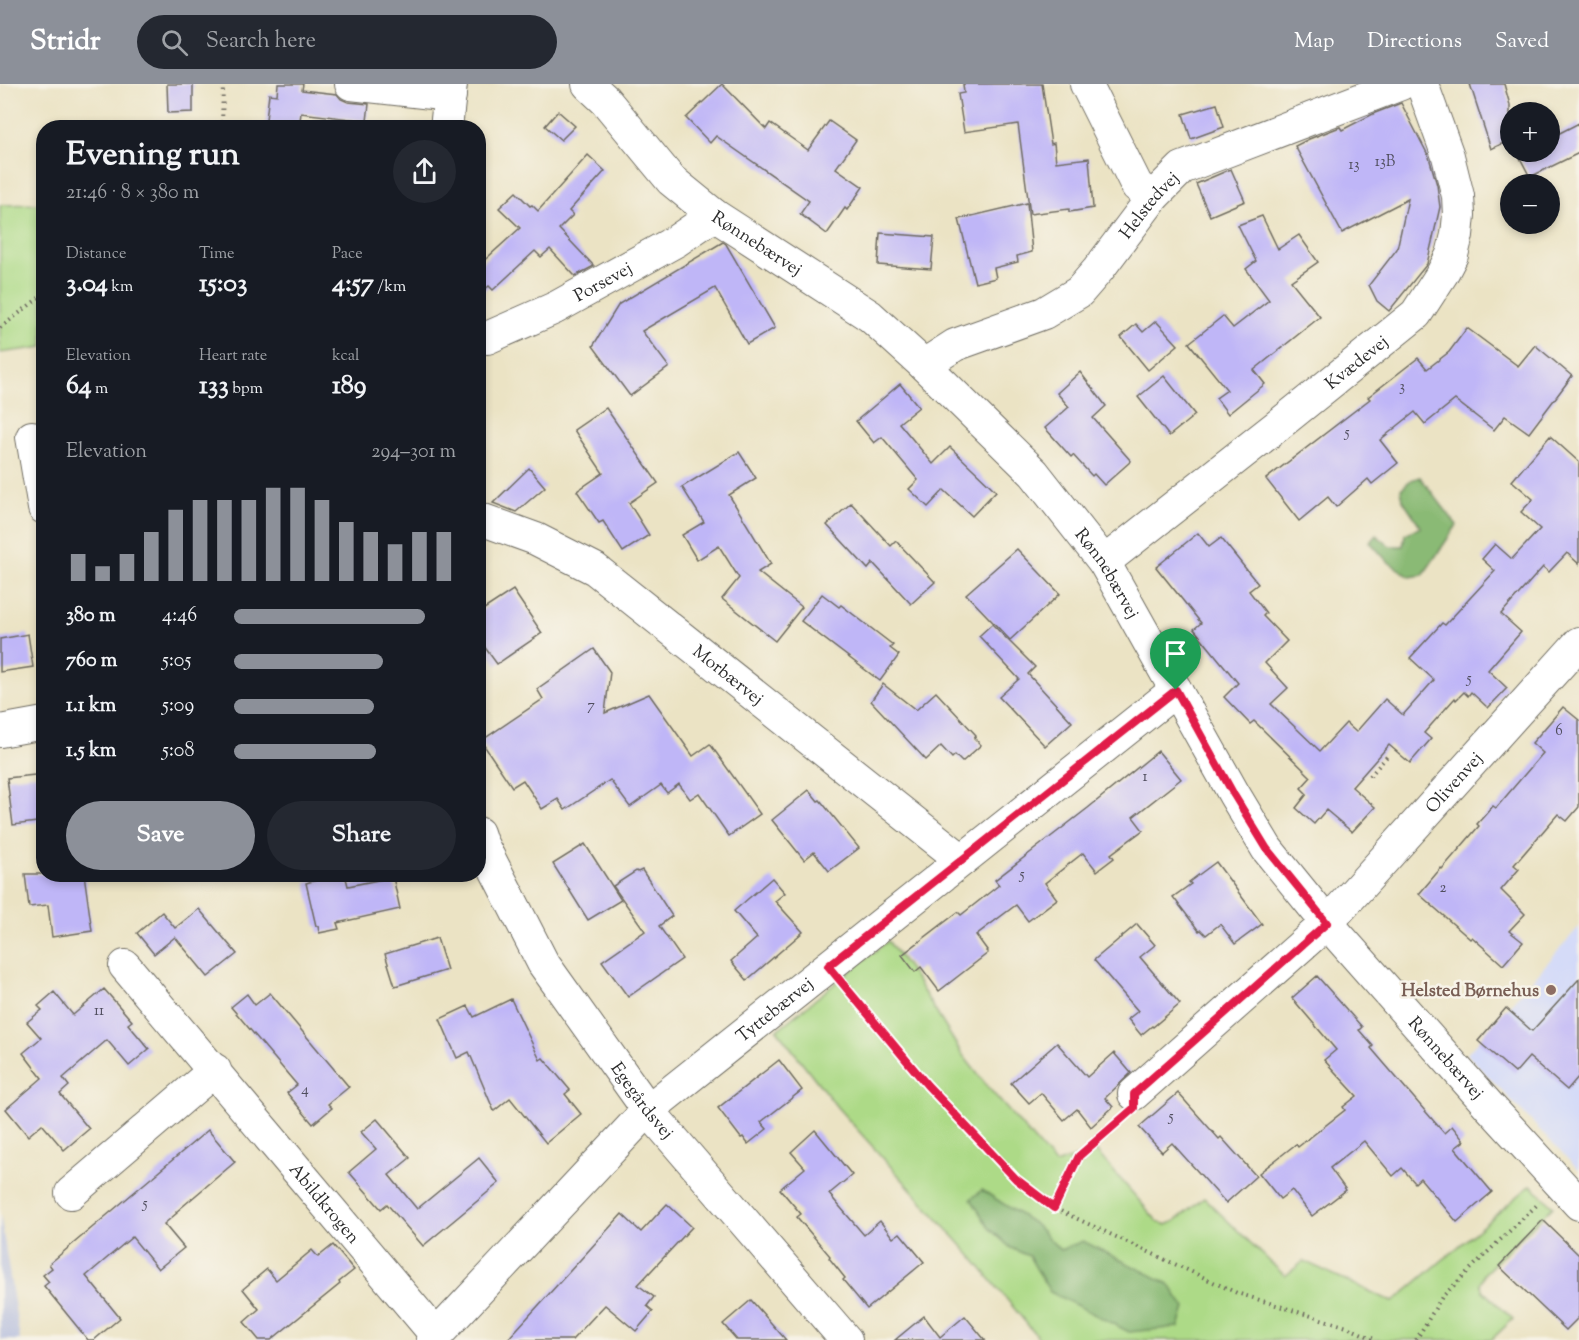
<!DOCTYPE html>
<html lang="en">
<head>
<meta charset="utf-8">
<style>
	:root { --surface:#171b24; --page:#242831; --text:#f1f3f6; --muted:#9ea1a6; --accent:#8c9099 }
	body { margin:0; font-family:"Sorts Mill Goudy",serif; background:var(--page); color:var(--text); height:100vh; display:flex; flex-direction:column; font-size:22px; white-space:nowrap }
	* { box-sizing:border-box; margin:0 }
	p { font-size:20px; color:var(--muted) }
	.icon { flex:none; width:33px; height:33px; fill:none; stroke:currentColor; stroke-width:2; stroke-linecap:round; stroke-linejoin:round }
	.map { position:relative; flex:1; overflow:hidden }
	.side { position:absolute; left:36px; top:36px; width:450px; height:762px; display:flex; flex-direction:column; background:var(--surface); border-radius:24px; box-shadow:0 3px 9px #0003 }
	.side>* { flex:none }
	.tools { position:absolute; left:1500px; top:18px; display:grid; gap:12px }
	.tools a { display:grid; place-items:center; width:60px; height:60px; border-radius:50%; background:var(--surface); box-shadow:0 3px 9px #0003; font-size:30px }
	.pin { position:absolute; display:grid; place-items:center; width:51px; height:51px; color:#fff; margin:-62px -26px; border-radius:50% 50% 50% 0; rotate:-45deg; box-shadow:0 0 6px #0007 }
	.pin .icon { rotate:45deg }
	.round { display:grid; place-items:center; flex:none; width:63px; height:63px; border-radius:32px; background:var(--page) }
	.headline { display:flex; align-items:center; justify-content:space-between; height:102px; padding:0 30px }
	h1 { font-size:33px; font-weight:800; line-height:45px }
	.metrics { display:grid; grid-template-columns:repeat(3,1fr); gap:9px; height:102px; padding:6px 30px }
	.metrics div { display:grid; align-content:center }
	.metrics b { font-size:26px; font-weight:800 }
	.metrics small { font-size:16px; font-weight:400 }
	.metrics p { font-size:16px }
	.chart { height:168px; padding:12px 30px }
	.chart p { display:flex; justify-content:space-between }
	.chart svg { width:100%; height:108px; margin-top:6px; stroke:var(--accent); stroke-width:6 }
	.button { display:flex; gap:12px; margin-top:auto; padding:12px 30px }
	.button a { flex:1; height:69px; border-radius:36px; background:var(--accent); color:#fff; font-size:24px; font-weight:800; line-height:69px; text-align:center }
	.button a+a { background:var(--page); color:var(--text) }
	ul { padding:0 30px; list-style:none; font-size:20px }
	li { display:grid; grid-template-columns:96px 72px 1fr; align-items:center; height:45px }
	li i { height:15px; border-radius:8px; background:var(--accent) }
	header { display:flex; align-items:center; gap:36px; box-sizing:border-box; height:84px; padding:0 30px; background:var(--accent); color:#fff }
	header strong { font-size:28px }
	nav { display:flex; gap:33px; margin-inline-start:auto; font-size:21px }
	.search { width:420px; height:54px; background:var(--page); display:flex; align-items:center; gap:15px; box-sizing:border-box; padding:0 21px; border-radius:33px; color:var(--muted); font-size:22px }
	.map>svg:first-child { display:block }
	.built { fill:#d2d9f9 }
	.industrial { fill:#bcc3de }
	.green { fill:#adda87; stroke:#6c8259; stroke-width:1.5 }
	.forest { fill:#8aba74; stroke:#5a7250; stroke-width:1.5 }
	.building { fill:#bfb6f7 }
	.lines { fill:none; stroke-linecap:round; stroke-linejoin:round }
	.street-casing { stroke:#6e6b61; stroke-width:34 }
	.path { stroke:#6e6b61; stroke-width:4; stroke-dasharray:1.5 4.5; stroke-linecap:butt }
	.street { stroke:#fff; stroke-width:32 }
	.route-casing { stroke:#fff; stroke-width:12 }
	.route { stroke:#e11d48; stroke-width:8 }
	.education-dot { fill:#8d6e63; stroke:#f7f3e8; stroke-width:2 }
	.labels { text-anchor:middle; stroke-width:5; stroke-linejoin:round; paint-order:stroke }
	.number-label { font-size:15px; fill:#504e5e }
	.street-label { font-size:18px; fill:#2b2b2b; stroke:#f7f3e8 }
	.education-label { font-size:18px; font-weight:bold; fill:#785e54; stroke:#f7f3e8; text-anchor:end }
</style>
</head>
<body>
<header>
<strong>Stridr</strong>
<div class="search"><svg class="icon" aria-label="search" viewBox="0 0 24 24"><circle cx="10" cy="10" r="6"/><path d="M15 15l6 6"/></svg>Search here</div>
<nav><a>Map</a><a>Directions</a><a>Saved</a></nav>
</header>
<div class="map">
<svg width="1579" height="1256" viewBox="0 0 1579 1256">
	<rect width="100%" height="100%" fill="#f7f3e8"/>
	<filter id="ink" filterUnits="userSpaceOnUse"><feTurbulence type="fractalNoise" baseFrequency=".0167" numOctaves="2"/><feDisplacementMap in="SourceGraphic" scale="12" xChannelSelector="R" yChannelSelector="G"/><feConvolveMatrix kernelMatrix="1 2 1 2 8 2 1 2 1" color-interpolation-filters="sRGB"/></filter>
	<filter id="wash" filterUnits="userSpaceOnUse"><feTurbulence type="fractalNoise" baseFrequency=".008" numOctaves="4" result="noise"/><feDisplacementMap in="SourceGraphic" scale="24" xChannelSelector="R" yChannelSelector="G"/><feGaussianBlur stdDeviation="1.35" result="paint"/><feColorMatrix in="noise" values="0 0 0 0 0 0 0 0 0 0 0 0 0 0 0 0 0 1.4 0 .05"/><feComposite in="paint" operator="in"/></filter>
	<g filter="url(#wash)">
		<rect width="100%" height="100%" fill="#ebe3c4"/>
		<path class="built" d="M1579 843V1087L1467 970Z"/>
		<path class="industrial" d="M0 1130 20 1256H0Z"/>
		<g class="green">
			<path d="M43 120V263L0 269V121Z"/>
			<path d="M888 857 912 889 962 970 987 1002 1055 1080 1096 1067 1158 1138 1167 1141 1175 1137 1204 1114 1285 1192 1304 1177 1393 1218 1531 1101 1553 1122 1484 1190 1480 1200 1483 1207 1513 1235 1491 1256H1040L973 1174 837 1023 777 946Z"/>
		</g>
		<g class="forest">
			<path d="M1420 393 1457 441 1423 491 1410 493 1387 477 1370 458 1376 451 1390 462H1403L1405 450 1421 443 1403 416 1401 405 1411 396Z"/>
			<path d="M982 1106 1036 1141 1060 1166 1083 1157 1169 1200 1185 1224 1179 1243 1129 1248 1050 1208 1029 1172 1011 1164 989 1144 971 1115Z"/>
		</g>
		<g id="blocks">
			<g class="building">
				<path d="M167 0H193V28L168 29Z"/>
				<path d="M278 0H303L302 6 337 10 341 15 348 18 369 20 367 37 301 29 299 44H265L269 10 277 11Z"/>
				<path d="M722 0 766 45 770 39 808 66 829 37 856 56 836 84 863 103 847 126 845 124 827 150 800 130 809 117 716 52 710 59 686 34Z"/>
				<path d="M963 0H1042L1051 60 1054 59 1056 78 1089 74 1093 124 1069 128V125L1030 130 1018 40 964 48 958 10 964 9Z"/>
				<path d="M1470 0H1504L1510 21V56L1491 65Z"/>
				<path d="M1401 19 1429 73 1437 101 1440 123 1427 180 1389 227 1377 217 1369 201 1397 165 1408 115 1342 149 1295 62 1309 55 1340 43 1342 46 1375 29Z"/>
				<path d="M1217 20 1224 43 1191 55 1183 30Z"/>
				<path d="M558 27 575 42 561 56 545 42Z"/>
				<path d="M1579 39V69L1530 93 1517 68H1550V54Z"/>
				<path d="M588 71 605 87 569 127 573 131 559 145 594 182 575 192 550 165 541 173 535 167 493 206 489 202 478 211V182L520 144 499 124 516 108 530 122 532 121 538 127Z"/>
				<path d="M1231 85 1245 117 1210 132 1196 100Z"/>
				<path d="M1027 119 1032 168 1017 172 1018 178 994 184 996 194 975 199 959 135Z"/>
				<path d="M1262 132 1278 165 1299 151 1318 178 1291 197 1320 233 1254 286 1265 300 1228 330 1216 314 1227 306 1189 259 1223 232 1233 244 1269 216 1246 185 1256 177 1238 141Z"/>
				<path d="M880 149 934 153 931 185 878 181Z"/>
				<path d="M723 158 726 160 775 244 747 260 715 204 642 247 669 283 630 312 593 262 619 220Z"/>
				<path d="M1156 237 1178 261 1148 286 1121 253 1136 240 1143 248Z"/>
				<path d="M1467 244 1518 282 1535 261 1572 292 1529 349 1505 332 1494 346 1455 316 1425 340 1415 328 1380 356 1398 379 1372 400 1368 395 1336 423 1328 413 1299 437 1266 395 1370 315 1368 313 1418 274 1427 285 1449 268Z"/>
				<path d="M1080 288 1106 322 1093 334 1131 377 1104 401 1094 390 1092 392 1073 371 1071 373 1045 344 1069 323 1057 309Z"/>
				<path d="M1164 292 1195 331 1169 352 1138 313Z"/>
				<path d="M900 300 919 323 899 339 933 380 950 363 996 407 972 432 944 406 928 423 909 405 918 396 882 353 874 359 856 337Z"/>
				<path d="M606 324 658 399 629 419 649 451 623 468 603 437 599 439 577 407 603 389 574 346Z"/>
				<path d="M1550 352 1579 378V480L1567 469 1549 488 1543 483 1501 530 1521 548 1488 586 1507 604 1488 624 1471 608 1468 612 1464 608 1456 616 1455 614 1424 649 1431 655 1410 679 1389 661 1352 703 1375 723 1352 748 1326 726 1314 740 1296 724 1307 710 1301 704 1311 693 1254 637 1250 640 1224 613 1238 599 1194 545 1201 539 1156 483 1198 449 1209 463 1221 454 1258 500 1249 507 1266 529 1263 532 1287 557 1265 579 1288 604 1271 620 1320 667 1346 639 1356 648 1385 615 1403 631 1434 596 1410 574 1442 539 1445 541 1495 487 1482 475 1495 460 1512 475 1540 445 1521 428 1533 415 1512 397Z"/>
				<path d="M739 368 756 394 729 411 771 480 758 488 802 523 775 557 722 515 739 494 719 462 697 476 682 451 704 438 682 403Z"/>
				<path d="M529 384 545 403 516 428 493 419Z"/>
				<path d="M851 419 891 462 896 457 935 498 911 520 873 479 868 485 827 441Z"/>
				<path d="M1017 465 1060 510 1010 556 966 510Z"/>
				<path d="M513 506 542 549 497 580 478 554V529Z"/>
				<path d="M822 510 839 523 841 521 893 561 890 564 899 571 880 597 801 537Z"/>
				<path d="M992 540 1035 583 1028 590 1072 638 1045 662 999 613 1019 595 979 552Z"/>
				<path d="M28 550 33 583 0 588V555Z"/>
				<path d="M594 565 610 588 605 629 649 610 693 672 710 660 760 730 729 752 699 709 690 715 679 700 667 709 661 701 630 723 610 696 565 726 558 715 542 725 523 696 512 703 481 657 543 615 537 605Z"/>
				<path d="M883 600 916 626 936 608 976 651 974 654 981 661 962 678 955 671 952 674 941 662 926 676 871 617Z"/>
				<path d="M1563 623 1579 636V723L1567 737 1558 730 1514 781 1519 785 1501 806 1525 830 1509 847 1523 858 1503 881 1472 853 1470 855 1419 810 1441 784 1442 785 1479 742 1477 740 1493 722 1496 724 1543 669 1532 659Z"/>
				<path d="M1158 667 1181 695 1133 733 1143 746 1111 770 1114 774 1097 787 1083 769 1045 799 1057 815 1028 837 1016 821 976 851 987 866 986 867 988 869 939 907 921 883 915 888 902 871 958 828 961 831 999 801 995 796 1088 724Z"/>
				<path d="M44 690V730L37 738 13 741 7 694Z"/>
				<path d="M809 706 818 717 820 716 859 764 829 787 814 768 804 776 772 736Z"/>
				<path d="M585 760 621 816 588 836 553 780Z"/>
				<path d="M1216 778 1262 840 1235 860 1220 840 1206 851 1201 846 1199 847 1173 813 1191 800 1189 798Z"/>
				<path d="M642 786 672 832 659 842 682 875 628 913 602 877 645 847 613 802 636 787 638 788Z"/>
				<path d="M25 790H84L92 847 52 853 48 821 29 823Z"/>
				<path d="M339 790H345L348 802 393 793 400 825 337 839 339 845 319 849 318 842H316L306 799Z"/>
				<path d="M772 794 785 809 775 817 803 848 747 896 731 877 757 854 734 827Z"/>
				<path d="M199 825 237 870 208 893 175 853 154 870 137 849 162 828 175 844Z"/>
				<path d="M1137 840 1155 861 1140 873 1180 920 1153 943 1152 942 1141 951 1128 935 1138 927 1094 876Z"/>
				<path d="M437 854 447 886 395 902 385 870Z"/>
				<path d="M1317 892 1362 943 1359 946 1373 962 1371 964 1444 1049 1452 1042 1464 1057 1455 1064 1492 1108 1457 1138 1420 1094 1415 1099 1402 1084 1393 1092 1364 1057 1330 1084 1346 1106 1312 1132 1292 1106 1280 1115 1259 1089 1296 1060 1298 1063 1345 1026 1343 1023 1357 1012 1324 976 1336 966 1292 914Z"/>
				<path d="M1579 895V992L1567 1006 1529 973 1515 989 1478 957 1506 924 1532 947Z"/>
				<path d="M104 905 132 937 128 940 149 965 129 982 107 956 63 994 69 1002 60 1010 89 1045 64 1066 42 1040 28 1052 6 1025 42 994 23 969 41 954 27 938 42 926 38 922 54 908 73 931Z"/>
				<path d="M270 909 349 1003 328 1020 332 1024 313 1040 287 1009 297 1001 231 923 247 910 255 921Z"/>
				<path d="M511 915 540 976 543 974 570 1006 565 1010 581 1030 546 1059 510 1014 494 1027 469 968 457 974 440 935 468 922 474 933Z"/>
				<path d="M1057 959 1087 993 1114 969 1131 989 1105 1014 1113 1023 1091 1043 1077 1025 1064 1036 1041 1009 1029 1019 1011 999Z"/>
				<path d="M779 976 802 1006 761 1038 767 1045 748 1060 743 1053 741 1054 718 1024Z"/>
				<path d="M1178 1009 1219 1055 1221 1053 1256 1092 1226 1119 1172 1059 1162 1068 1139 1043Z"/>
				<path d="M377 1035 410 1074 389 1091 417 1125 479 1074 499 1099 423 1162 387 1120 381 1125 349 1088 376 1065 361 1048Z"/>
				<path d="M208 1046 235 1078 176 1128 177 1129 164 1140 184 1164 158 1185 132 1153 86 1192 120 1234 94 1256H88L44 1202 49 1198 43 1191 52 1184 49 1180Z"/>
				<path d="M815 1046 852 1091 829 1110 864 1151 880 1137 893 1154 900 1149 924 1178 867 1225 843 1196 845 1194 829 1174 830 1172 797 1133 801 1130 780 1105 805 1084 791 1068Z"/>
				<path d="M667 1120 692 1143 638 1201 654 1213 647 1222 653 1227 636 1247 605 1221 572 1256H507L622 1130 641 1148Z"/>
				<path d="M1543 1136 1579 1171V1233L1566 1246 1499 1182Z"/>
				<path d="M333 1161 354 1186 339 1198 340 1200 271 1256H259L244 1238 259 1225 243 1205 267 1185 276 1196 312 1166 318 1173Z"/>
				<path d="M751 1216 786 1256H737L723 1240Z"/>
				<path d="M924 1232 940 1253 965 1232 985 1256H895Z"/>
			</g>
		</g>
	</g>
	<g filter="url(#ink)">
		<use href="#blocks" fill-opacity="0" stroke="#6e6b61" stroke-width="1.5"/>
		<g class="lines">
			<g class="street-casing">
				<g id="street">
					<path d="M351 0 450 11"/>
					<path id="s1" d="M588 0 605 16 671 96 714 131 870 232 924 281 1034 389 1104 478 1234 710 1267 765 1327 839 1490 1023 1579 1120"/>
					<path d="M1086 0 1137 102 1153 113"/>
					<path d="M446 44 451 0"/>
					<path id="s2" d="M487 254 555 224 676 157 714 131"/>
					<path id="s3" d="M924 281 955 261 1044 229 1079 208 1098 186 1153 113 1182 84 1401 0"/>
					<path d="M32 353 44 424"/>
					<path id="s4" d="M478 434 536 455 595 485 962 776"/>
					<path id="s5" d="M1104 478 1277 342 1416 230 1442 190 1452 171 1457 151 1459 131 1458 112 1448 72 1422 0"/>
					<path d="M0 647 44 639"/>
					<path id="s6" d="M478 749 481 758 543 879 648 1026 846 1256"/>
					<path id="s7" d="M125 882 436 1251"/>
					<path id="s8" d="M1134 1010 1327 839 1579 559"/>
					<path d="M71 1109 215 986"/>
					<path id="s9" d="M432 1256 648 1026 1176 606"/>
				</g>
			</g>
			<g class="path">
				<path d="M222 44 223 0"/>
				<path d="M0 244 44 210"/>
				<path d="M1370 692 1389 670"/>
				<path d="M846 903 927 1001 1016 1095 1054 1124 1237 1209 1347 1243 1376 1256"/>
				<path d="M1054 1124 1079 1072 1121 1035"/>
				<path d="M1416 1256 1442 1213 1499 1157 1539 1119"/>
			</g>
			<use href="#street" class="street"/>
		</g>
	</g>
	<g class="lines" filter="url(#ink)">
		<g class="route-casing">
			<path id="route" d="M1176 606 1234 711 1267 765 1327 839 1134 1010V1024L1079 1072 1054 1124 1016 1095 927 1001 828 882Z"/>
		</g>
		<use href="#route" class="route"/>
	</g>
	<circle class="education-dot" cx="1551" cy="906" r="6"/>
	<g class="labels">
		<g class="number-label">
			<text x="1385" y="82">13B</text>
			<text x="1354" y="85">13</text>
			<text x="1402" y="307">3</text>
			<text x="1347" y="353">5</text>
			<text x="1469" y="599">5</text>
			<text x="591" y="626">7</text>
			<text x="1559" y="651">6</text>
			<text x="1145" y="697">1</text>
			<text x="1022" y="795">5</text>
			<text x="1443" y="808">2</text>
			<text x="99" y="931">11</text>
			<text x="305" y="1010">4</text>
			<text x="1171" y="1037">5</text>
			<text x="145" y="1124">5</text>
		</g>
		<g class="street-label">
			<text dy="6" stroke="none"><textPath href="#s3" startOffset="284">Helstedvej</textPath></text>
			<text dy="6" stroke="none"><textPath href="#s1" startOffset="234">Rønnebærvej</textPath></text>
			<text dy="6" stroke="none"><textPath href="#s2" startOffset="129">Porsevej</textPath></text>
			<text dy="6" stroke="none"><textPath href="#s5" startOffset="322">Kvædevej</textPath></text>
			<text dy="6" stroke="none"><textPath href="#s1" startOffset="720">Rønnebærvej</textPath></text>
			<text dy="6" stroke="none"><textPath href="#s4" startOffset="298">Morbærvej</textPath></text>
			<text dy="6" stroke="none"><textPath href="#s8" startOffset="447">Olivenvej</textPath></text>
			<text dy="6" stroke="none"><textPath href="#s9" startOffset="477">Tyttebærvej</textPath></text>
			<text dy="6" stroke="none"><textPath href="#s1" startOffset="1314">Rønnebærvej</textPath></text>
			<text dy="6" stroke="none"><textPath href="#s6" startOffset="315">Egegårdsvej</textPath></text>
			<text dy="6" stroke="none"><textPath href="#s7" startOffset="310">Abildkrogen</textPath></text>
		</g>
		<g class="education-label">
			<text x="1539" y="912">Helsted Børnehus</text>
		</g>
	</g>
</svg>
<div class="tools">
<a>+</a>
<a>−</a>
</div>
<div class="pin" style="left:1176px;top:606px;background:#1e9e55"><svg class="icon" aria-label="arrive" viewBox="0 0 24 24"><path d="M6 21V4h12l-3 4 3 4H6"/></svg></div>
<section class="side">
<div class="headline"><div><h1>Evening run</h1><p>21:46 · 8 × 380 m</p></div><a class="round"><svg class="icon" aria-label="share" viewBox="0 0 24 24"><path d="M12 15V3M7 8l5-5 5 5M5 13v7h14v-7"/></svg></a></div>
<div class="metrics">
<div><p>Distance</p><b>3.04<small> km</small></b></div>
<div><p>Time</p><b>15:03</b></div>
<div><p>Pace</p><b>4:57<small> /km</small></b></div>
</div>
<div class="metrics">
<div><p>Elevation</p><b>64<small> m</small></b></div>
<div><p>Heart rate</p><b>133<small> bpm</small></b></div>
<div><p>kcal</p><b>189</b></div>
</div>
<div class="chart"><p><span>Elevation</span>294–301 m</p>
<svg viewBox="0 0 160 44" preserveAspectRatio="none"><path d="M5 44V33M15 44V38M25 44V33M35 44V24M45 44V15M55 44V11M65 44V11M75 44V11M85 44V6M95 44V6M105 44V11M115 44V20M125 44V24M135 44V29M145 44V24M155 44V24"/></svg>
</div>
<ul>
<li><b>380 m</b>4:46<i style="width:86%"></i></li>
<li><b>760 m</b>5:05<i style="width:67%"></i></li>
<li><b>1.1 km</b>5:09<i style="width:63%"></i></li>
<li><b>1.5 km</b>5:08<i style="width:64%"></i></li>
</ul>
<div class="button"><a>Save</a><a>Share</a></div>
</section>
</div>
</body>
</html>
